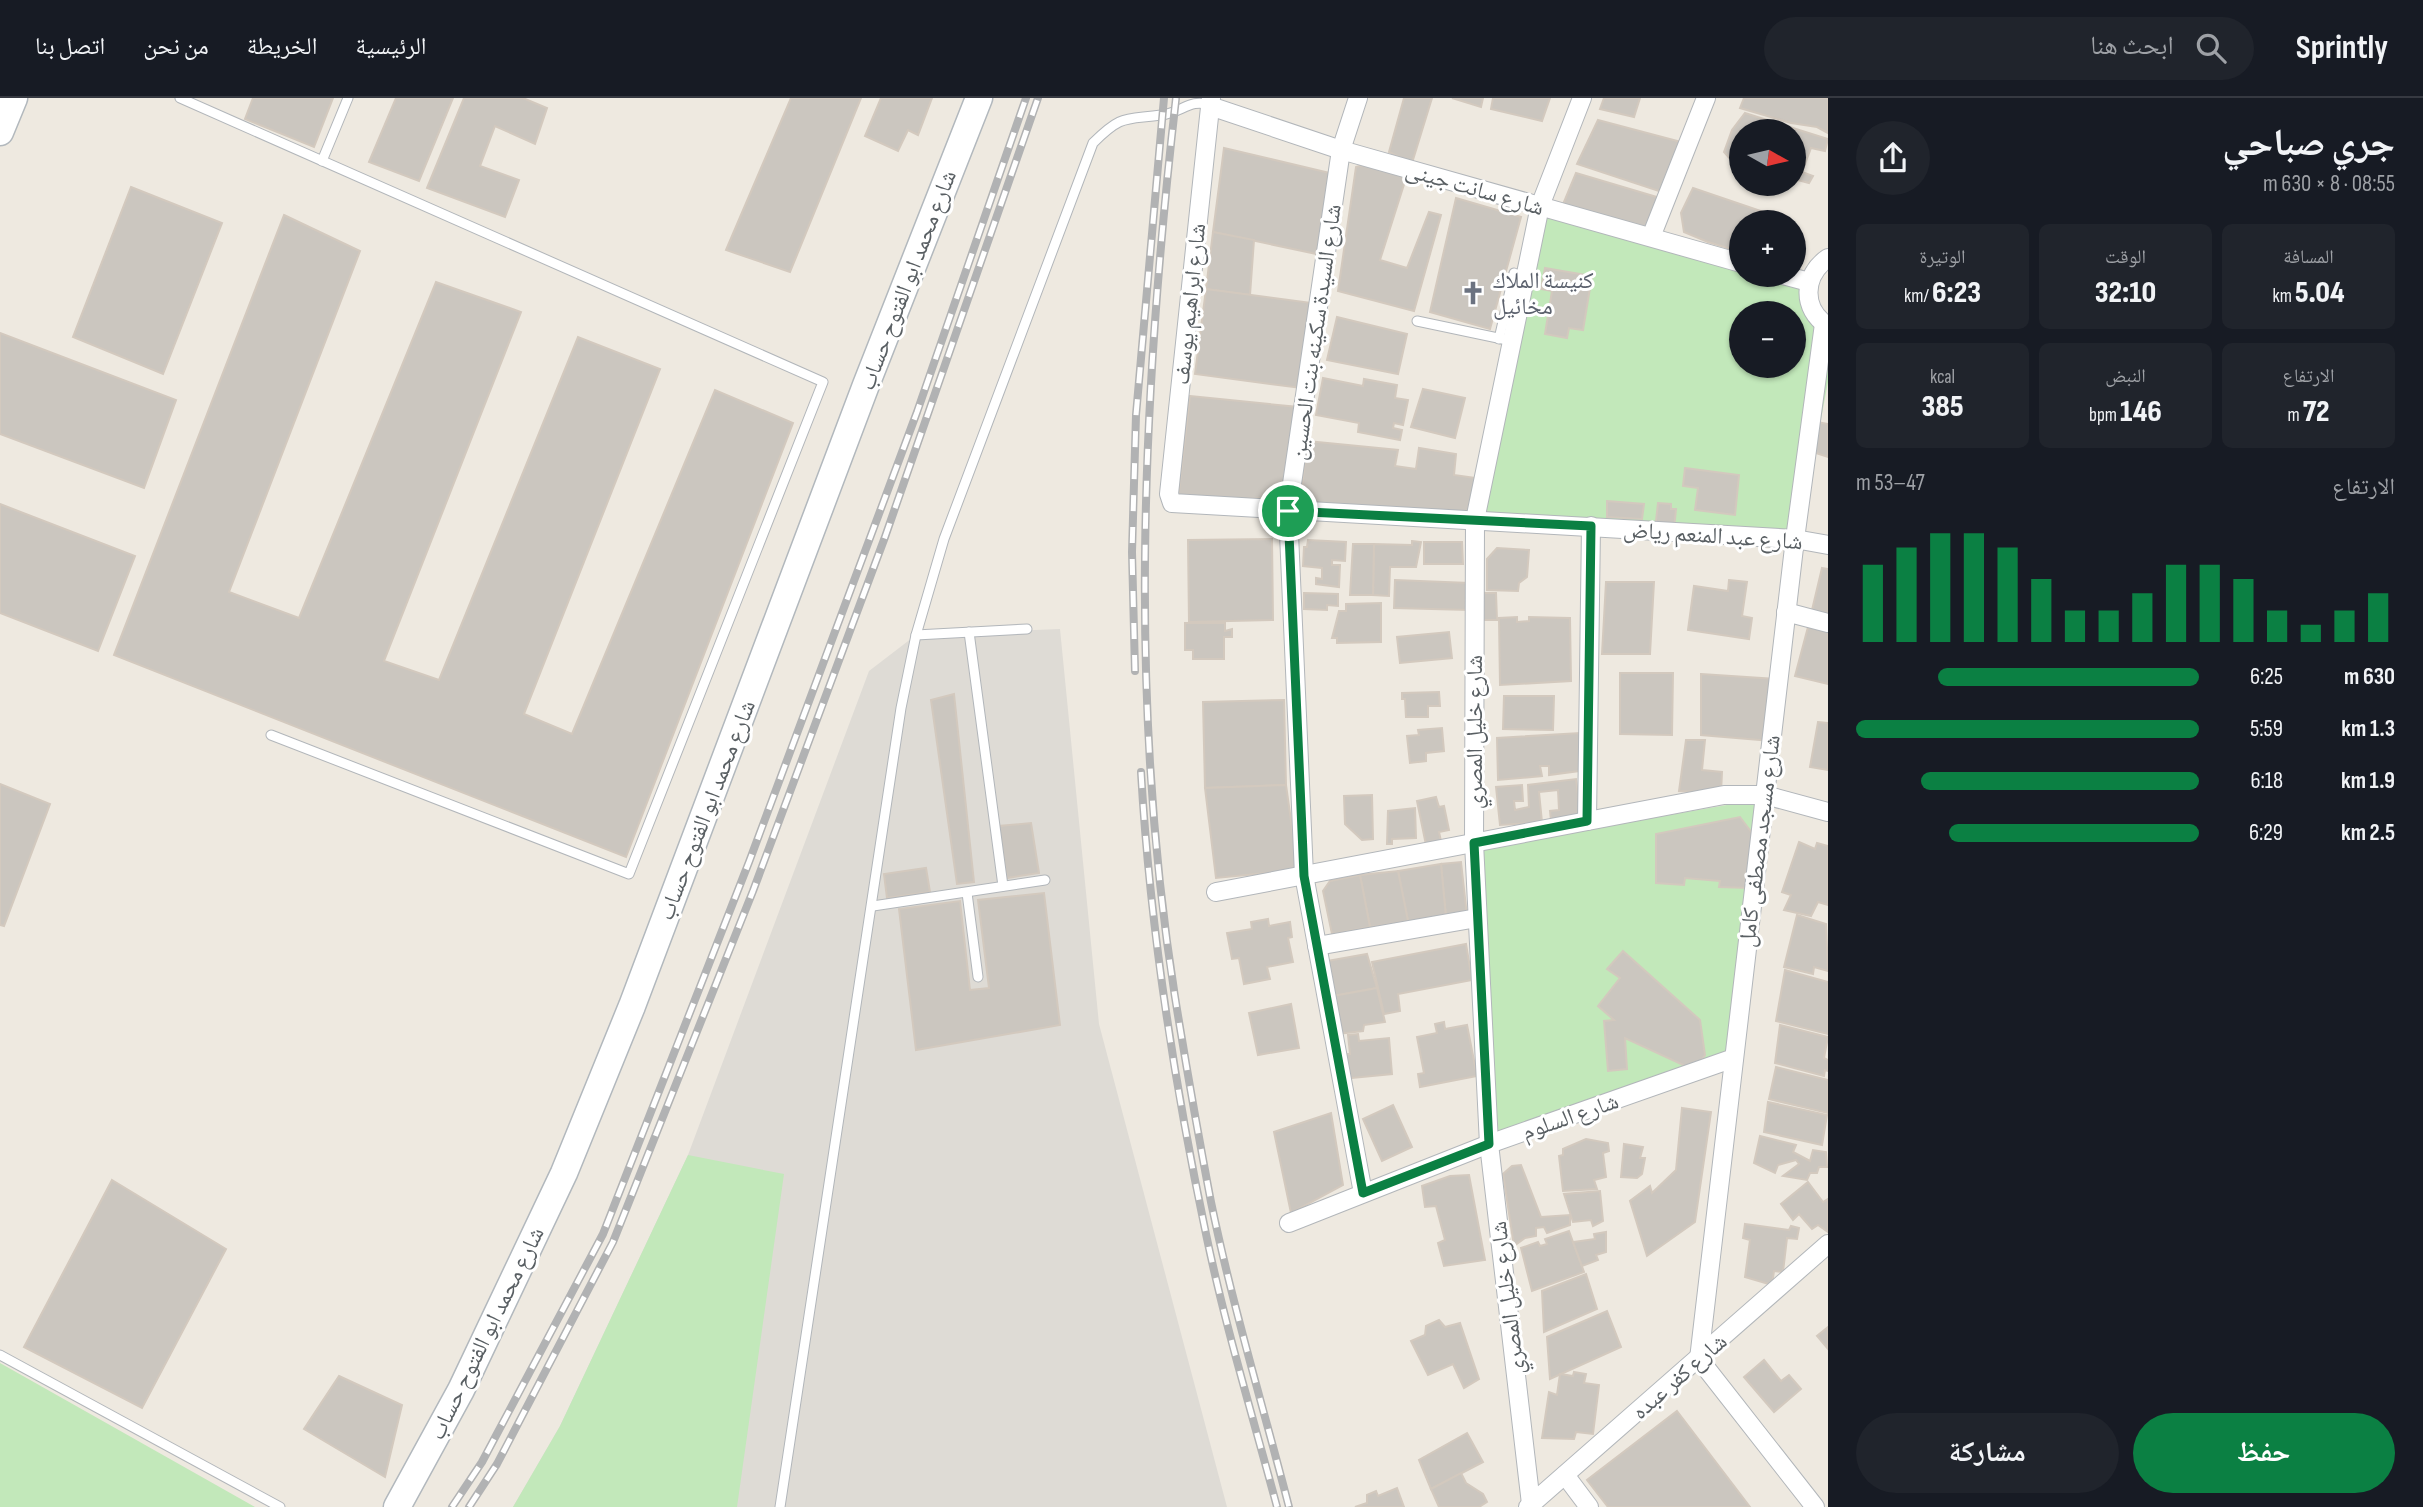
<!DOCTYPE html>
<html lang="ar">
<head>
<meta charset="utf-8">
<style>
	:root { --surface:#171b24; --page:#20242c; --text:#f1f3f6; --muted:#9ea1a6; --line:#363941; --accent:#0b8043 }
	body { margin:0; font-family:"Sofia Sans Condensed","Noto Naskh Arabic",sans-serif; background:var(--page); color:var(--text); direction:rtl; height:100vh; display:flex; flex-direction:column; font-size:26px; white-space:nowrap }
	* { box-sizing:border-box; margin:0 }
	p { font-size:23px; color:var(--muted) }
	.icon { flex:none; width:38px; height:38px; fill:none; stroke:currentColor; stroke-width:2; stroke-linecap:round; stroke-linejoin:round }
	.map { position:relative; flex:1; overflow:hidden; direction:ltr }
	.panel { display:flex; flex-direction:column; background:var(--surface); width:595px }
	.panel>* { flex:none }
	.needle { width:46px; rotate:98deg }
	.fabs { position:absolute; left:1729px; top:21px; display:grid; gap:14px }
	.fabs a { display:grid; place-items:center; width:77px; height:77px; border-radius:50%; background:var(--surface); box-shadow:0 2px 5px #0004; font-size:35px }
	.pin { position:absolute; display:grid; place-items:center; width:60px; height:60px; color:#fff; margin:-30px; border:4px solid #fff; border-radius:50%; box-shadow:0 2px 7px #0007 }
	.round { display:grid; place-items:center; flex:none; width:74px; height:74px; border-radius:37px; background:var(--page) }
	.head { display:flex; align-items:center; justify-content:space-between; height:119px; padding:0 28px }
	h1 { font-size:38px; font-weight:800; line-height:52px }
	.metrics { display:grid; grid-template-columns:repeat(3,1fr); gap:10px; height:119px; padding:7px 28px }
	.metrics div { display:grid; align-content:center; border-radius:10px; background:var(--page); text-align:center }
	.metrics b { font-size:30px; font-weight:800 }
	.metrics small { font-size:19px; font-weight:400 }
	.metrics p { font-size:19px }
	.chart { height:196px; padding:14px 28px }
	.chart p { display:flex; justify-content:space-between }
	.chart svg { width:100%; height:126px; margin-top:7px; stroke:var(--accent); stroke-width:6 }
	.primary-button { display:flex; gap:14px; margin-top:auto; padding:14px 28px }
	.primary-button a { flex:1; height:80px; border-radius:42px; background:var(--accent); color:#fff; font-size:28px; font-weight:800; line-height:80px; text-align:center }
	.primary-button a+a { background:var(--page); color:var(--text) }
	ul { padding:0 28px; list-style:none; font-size:23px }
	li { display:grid; grid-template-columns:112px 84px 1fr; align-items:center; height:52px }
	li i { height:18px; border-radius:9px; background:var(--accent) }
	header { display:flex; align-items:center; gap:42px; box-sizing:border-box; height:98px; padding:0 35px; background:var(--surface); border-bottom:2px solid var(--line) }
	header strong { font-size:33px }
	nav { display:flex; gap:38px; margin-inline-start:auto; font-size:24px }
	.search { width:490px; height:63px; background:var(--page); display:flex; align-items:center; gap:18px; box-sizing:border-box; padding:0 24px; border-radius:38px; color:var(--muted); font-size:26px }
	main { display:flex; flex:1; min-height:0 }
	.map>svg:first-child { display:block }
	.industrial { fill:#dedbd5 }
	.green { fill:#c2e8ba; fill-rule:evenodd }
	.building { fill:#cbc6bf; stroke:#d3c9be; stroke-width:2 }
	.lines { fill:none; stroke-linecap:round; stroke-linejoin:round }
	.lane-casing { stroke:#b2b6ba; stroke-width:11 }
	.street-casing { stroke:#b2b6ba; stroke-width:20 }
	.secondary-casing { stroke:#b2b8bd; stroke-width:29 }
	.lane { stroke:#fff; stroke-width:9 }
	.street { stroke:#fff; stroke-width:18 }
	.secondary { stroke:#fff; stroke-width:26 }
	.rail-casing { stroke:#b1b2b3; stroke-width:8 }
	.rail { stroke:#fff; stroke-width:5; stroke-dasharray:16; stroke-linecap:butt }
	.route-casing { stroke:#fff; stroke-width:14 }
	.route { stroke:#0b8043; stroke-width:9 }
	.labels { text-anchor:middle; stroke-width:6; stroke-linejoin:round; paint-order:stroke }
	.street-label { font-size:23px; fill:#595f63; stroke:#fff }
	.worship-label { font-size:23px; fill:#5b616d; stroke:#fff; text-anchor:start }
</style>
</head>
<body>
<header>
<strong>Sprintly</strong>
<div class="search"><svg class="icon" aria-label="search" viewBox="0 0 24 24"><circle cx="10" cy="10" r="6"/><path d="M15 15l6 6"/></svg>ابحث هنا</div>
<nav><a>الرئيسية</a><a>الخريطة</a><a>من نحن</a><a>اتصل بنا</a></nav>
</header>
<main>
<section class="panel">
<div class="head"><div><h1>جري صباحي</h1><p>08:55 · 8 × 630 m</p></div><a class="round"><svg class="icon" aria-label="share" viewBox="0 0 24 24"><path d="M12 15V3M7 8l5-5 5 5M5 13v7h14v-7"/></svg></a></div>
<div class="metrics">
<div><p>المسافة</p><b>5.04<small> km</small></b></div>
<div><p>الوقت</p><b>32:10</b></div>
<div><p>الوتيرة</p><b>6:23<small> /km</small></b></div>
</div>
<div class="metrics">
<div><p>الارتفاع</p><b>72<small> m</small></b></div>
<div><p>النبض</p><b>146<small> bpm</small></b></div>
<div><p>kcal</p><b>385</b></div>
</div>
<div class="chart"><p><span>الارتفاع</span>47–53 m</p>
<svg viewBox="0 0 160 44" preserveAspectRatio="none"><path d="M5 44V17M15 44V11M25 44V6M35 44V6M45 44V11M55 44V22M65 44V33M75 44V33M85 44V27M95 44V17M105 44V17M115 44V22M125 44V33M135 44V38M145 44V33M155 44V27"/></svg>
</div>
<ul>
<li><b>630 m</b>6:25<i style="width:76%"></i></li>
<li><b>1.3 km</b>5:59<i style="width:100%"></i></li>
<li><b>1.9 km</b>6:18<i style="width:81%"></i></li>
<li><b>2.5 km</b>6:29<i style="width:73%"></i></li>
</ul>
<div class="primary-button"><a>حفظ</a><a>مشاركة</a></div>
</section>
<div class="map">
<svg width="1828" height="1409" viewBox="0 0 1828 1409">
	<rect width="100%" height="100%" fill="#eee9e0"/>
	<path class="industrial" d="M1060 531 1099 926 1227 1409H513L560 1328 688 1057 869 573 916 537Z"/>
	<g class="green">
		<path d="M1540 108 1741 167V177H1772L1808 188 1828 227V284L1798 443 1480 422ZM1741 215H1794V268H1741Z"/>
		<path d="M1767 700 1735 969 1498 1050 1474 751Z"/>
		<path d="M688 1057 784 1076 737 1409H513L560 1328Z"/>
		<path d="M0 1264V1265L255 1409H0Z"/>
	</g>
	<g class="building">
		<path d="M253 0H333L314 49 245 21Z"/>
		<path d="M396 0H453L419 83 369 64Z"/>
		<path d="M464 0H523L547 10 535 46 495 28 480 68 519 82 505 119 427 90Z"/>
		<path d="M791 0H861L790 174 726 152Z"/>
		<path d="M881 0H932L918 37 908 32 898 53 865 38Z"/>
		<path d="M1404 0H1432L1412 65 1389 54Z"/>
		<path d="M1452 0H1483L1481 9Z"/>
		<path d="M1493 0H1550L1542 23 1491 11Z"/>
		<path d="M1604 0H1640L1634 19 1600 11Z"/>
		<path d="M1744 0H1828V35L1817 29 1791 25 1740 10Z"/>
		<path d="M1745 15 1828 41 1825 53 1811 50 1802 74 1813 78 1809 85 1794 81V33H1741V65L1732 63 1724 54 1732 32Z"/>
		<path d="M1598 22 1681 44 1665 95 1577 66Z"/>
		<path d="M1224 50 1334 76 1321 157 1213 134Z"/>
		<path d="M1366 66 1406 80 1380 162 1407 170 1429 114 1441 117 1414 213 1338 193 1356 69Z"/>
		<path d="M1576 75 1660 100 1649 137 1561 111Z"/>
		<path d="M131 89 222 125 163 276 73 239Z"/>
		<path d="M1693 90 1784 121 1782 124H1741V154L1708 144 1684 134 1681 115Z"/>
		<path d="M1456 100 1521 119 1490 231 1430 214Z"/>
		<path d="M284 117 360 153 229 494 299 520 436 184 521 214 384 563 439 582 578 239 660 271 524 616 572 636 715 292 793 325 626 759 114 557Z"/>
		<path d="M1213 134 1254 142 1250 197 1206 191Z"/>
		<path d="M1545 170 1592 178 1583 232 1569 230 1567 240 1545 236 1552 193 1541 191Z"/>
		<path d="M1206 191 1312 205 1301 290 1195 276Z"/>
		<path d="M1337 219 1407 236 1398 276 1327 262Z"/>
		<path d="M0 235 176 302 144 390 0 336Z"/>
		<path d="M1323 280 1363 288 1364 281 1397 287 1395 300 1408 302 1403 327 1394 325 1393 330 1402 332 1400 342 1358 334 1359 325 1316 317Z"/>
		<path d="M1423 291 1465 300 1455 340 1411 329Z"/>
		<path d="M1190 298 1298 309 1283 400 1178 401Z"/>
		<path d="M1817 324 1828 326V359L1813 354Z"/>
		<path d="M1307 343 1398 352 1395 368 1416 371 1419 350 1456 356 1454 377 1476 380 1467 414 1309 406 1301 399Z"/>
		<path d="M1685 370 1739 377 1735 417 1695 412 1698 390 1683 388Z"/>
		<path d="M1607 403 1644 406 1642 421 1607 419Z"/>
		<path d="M1658 405 1671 406V411H1676L1674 431 1660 429 1656 423Z"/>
		<path d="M0 406 135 458 98 553 0 515Z"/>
		<path d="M1272 441 1273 522 1189 524 1188 442Z"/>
		<path d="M1308 442 1346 444 1345 463 1332 462V467H1340L1339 489 1316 486V480L1322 481V470L1303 468 1304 449H1307Z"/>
		<path d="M1412 443 1421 444 1416 469H1390L1389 498 1373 497 1374 446 1412 447Z"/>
		<path d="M1424 444H1462L1463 466H1424Z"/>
		<path d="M1353 446H1374L1373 497H1350Z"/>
		<path d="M1497 450 1529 452 1527 479 1519 485 1518 493 1487 492V461Z"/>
		<path d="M1822 470 1828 471V517L1812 512Z"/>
		<path d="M1395 482 1469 485V512L1394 510Z"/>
		<path d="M1729 482 1747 484 1742 518 1752 520 1749 541 1688 532 1694 488 1728 493Z"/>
		<path d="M1606 484H1654L1650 556H1602Z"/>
		<path d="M1304 495 1338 496V508L1327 507V512L1304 511Z"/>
		<path d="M1476 495H1496L1497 522H1476Z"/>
		<path d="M1381 505V544L1337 545V540H1332L1339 513H1346V506Z"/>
		<path d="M1517 519V524L1529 523V519L1570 520 1571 583 1500 587 1499 520Z"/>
		<path d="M1185 525H1225V533L1232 531V539H1224V561H1193V552H1185Z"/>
		<path d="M1808 529 1828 534V586L1795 578Z"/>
		<path d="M1449 534 1452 560 1400 565 1397 539Z"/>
		<path d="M1620 575H1673L1672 637 1620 636Z"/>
		<path d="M1701 576 1776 581 1771 643 1701 637Z"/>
		<path d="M1439 594 1440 608H1428V619H1406L1405 601H1402V595Z"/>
		<path d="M954 596 974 784 957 786 931 602Z"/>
		<path d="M1504 598H1554L1553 632 1503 631Z"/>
		<path d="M1284 602 1286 687 1205 690 1203 604Z"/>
		<path d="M1818 624 1828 625V672L1810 669Z"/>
		<path d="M1442 630 1444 653 1426 655V663L1410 665 1407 638 1419 637 1418 632Z"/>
		<path d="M1580 635 1579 673 1549 677V668H1540L1542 678 1498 682 1497 640Z"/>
		<path d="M1686 642H1705L1702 672 1722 674 1721 695 1679 693Z"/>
		<path d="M1576 681 1581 721 1551 723 1550 713 1559 712 1558 692 1539 694 1542 724 1500 727 1496 689 1522 687 1523 703H1514L1515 712 1529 709 1528 687Z"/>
		<path d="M0 686 50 706 4 828 0 827Z"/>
		<path d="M1286 687 1298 772 1216 780 1205 690Z"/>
		<path d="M1372 697 1373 741 1362 742 1345 726 1344 698Z"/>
		<path d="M1436 699 1439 709 1444 708 1449 732 1439 734 1441 743 1426 747 1417 703Z"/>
		<path d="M1415 710 1416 740 1392 741V746H1387L1388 713Z"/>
		<path d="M1740 719 1755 739 1750 790 1719 789 1720 783 1685 780 1684 787 1656 785V736Z"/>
		<path d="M1031 725 1039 775 1007 780 999 728Z"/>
		<path d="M1799 744 1815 751 1817 745 1828 748V807L1818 804 1811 818 1784 812 1791 797 1782 794Z"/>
		<path d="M1461 764 1467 818 1446 819 1441 766Z"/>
		<path d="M1441 766 1446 819 1408 823 1398 773Z"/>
		<path d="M926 770 930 794 887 800 884 776Z"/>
		<path d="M1398 773 1408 823 1370 829 1360 777Z"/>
		<path d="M1360 777 1370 829 1332 836 1323 793 1330 783Z"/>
		<path d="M1044 795 1060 927 916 952 899 811 960 803 970 892 989 890 978 802Z"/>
		<path d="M1797 817 1826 826 1828 873 1814 869 1813 876 1784 869Z"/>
		<path d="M1268 821 1269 828 1290 824 1292 839 1288 840 1293 864 1267 869 1270 881 1244 886 1239 860 1232 861 1227 835 1252 831 1251 824Z"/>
		<path d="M1466 846 1472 882 1398 896 1400 913 1384 916 1372 864Z"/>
		<path d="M1623 853 1700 922 1705 957 1694 972 1625 940 1627 971 1608 973 1604 923 1614 922 1598 908 1620 880 1607 871Z"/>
		<path d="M1367 856 1377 890 1333 898 1327 863Z"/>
		<path d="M1785 872 1828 884V936L1776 923Z"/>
		<path d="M1377 890 1385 924 1364 927 1363 933 1338 936 1333 898Z"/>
		<path d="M1291 906 1299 950 1258 957 1249 915Z"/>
		<path d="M1444 924 1445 931 1467 927 1477 978 1420 989 1418 976 1424 975 1417 939 1437 935 1435 926Z"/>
		<path d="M1780 927 1828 939 1824 960 1828 962V973L1825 972 1824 978 1775 965Z"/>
		<path d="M1358 936 1359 943 1389 940 1392 976 1342 981 1340 956H1350L1348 937Z"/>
		<path d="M1776 969 1828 982V1015L1769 1001Z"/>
		<path d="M1768 1004 1827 1017 1822 1047 1764 1034Z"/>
		<path d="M1393 1007 1412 1049 1382 1063 1363 1021Z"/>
		<path d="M1682 1010 1711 1014 1695 1124 1647 1158 1630 1103 1650 1088 1652 1095 1676 1072Z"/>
		<path d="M1331 1015 1343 1087 1291 1115 1274 1034Z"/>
		<path d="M1760 1038 1796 1047 1793 1054 1810 1063 1813 1052 1826 1054 1827 1069H1819L1817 1075H1810L1807 1082 1783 1078 1799 1066 1796 1062 1778 1067 1775 1075 1754 1065Z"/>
		<path d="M1586 1041 1608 1045 1609 1053 1603 1055 1606 1079 1594 1082 1597 1091 1563 1093 1559 1058 1563 1057V1051Z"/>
		<path d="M1624 1046 1643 1049 1640 1060H1645L1642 1076 1637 1080 1621 1079Z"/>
		<path d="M1521 1067 1541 1119 1570 1117V1127L1547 1135 1544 1129 1536 1130V1138L1525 1140 1514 1148 1503 1076 1512 1068Z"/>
		<path d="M1469 1077 1485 1162 1444 1168 1438 1145 1445 1142 1436 1108 1425 1109 1422 1088 1450 1078Z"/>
		<path d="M112 1082 226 1151 142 1310 24 1249Z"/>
		<path d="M1808 1084 1823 1104 1828 1101V1134L1818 1127 1812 1131 1799 1116 1793 1122 1781 1106Z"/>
		<path d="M1600 1093 1603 1123 1593 1128 1591 1122 1573 1124 1564 1096Z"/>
		<path d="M1745 1126 1789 1132 1791 1128 1799 1130 1797 1141 1787 1140 1783 1174 1774 1173 1772 1187 1745 1179 1750 1142 1743 1140Z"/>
		<path d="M1569 1133 1584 1174 1532 1193 1521 1150 1538 1144 1540 1148 1547 1146 1545 1141Z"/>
		<path d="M1606 1134V1154L1596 1157 1598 1162 1582 1168 1573 1144 1595 1141 1594 1136Z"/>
		<path d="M1586 1176 1597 1211 1544 1234 1542 1193Z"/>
		<path d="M1607 1213 1621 1249 1550 1281 1547 1239Z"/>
		<path d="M1439 1222 1445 1229 1460 1225 1479 1281 1464 1290 1453 1266 1428 1277 1411 1243 1425 1237 1426 1228Z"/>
		<path d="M1828 1229V1251L1817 1238Z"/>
		<path d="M1764 1262 1781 1283 1789 1277 1801 1291 1774 1314 1744 1279Z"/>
		<path d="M1574 1274 1586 1276 1584 1285 1599 1287 1593 1336 1576 1334 1574 1341 1542 1340 1549 1294 1557 1297 1560 1276 1573 1278Z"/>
		<path d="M339 1278 402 1307 385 1379 304 1331Z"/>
		<path d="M1677 1313 1750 1409H1608L1587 1382Z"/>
		<path d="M1467 1335 1483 1364 1431 1391 1419 1362Z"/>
		<path d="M1461 1375 1466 1385 1483 1396 1487 1404 1479 1409H1439L1431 1391Z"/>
		<path d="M1397 1390 1404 1409H1355L1367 1405V1397L1376 1393 1378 1398Z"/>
	</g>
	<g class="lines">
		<g class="lane-casing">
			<g id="lane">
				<path d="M180 0 823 284 629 776 271 637"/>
				<path d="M322 63 348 0"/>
				<path d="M1417 223 1512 243"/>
				<path d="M1499 241 1514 175"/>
				<path d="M969 534 1003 788"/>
				<path d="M916 537 1027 531"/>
				<path d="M967 795 978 879"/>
				<path d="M873 808 1045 782"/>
				<path d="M0 1257 280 1409"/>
				<path d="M780 1409 901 610 916 537 944 441 1093 45C1122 16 1125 22 1161 17 1181 15 1191 0 1209 7"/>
			</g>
		</g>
		<g class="street-casing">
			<g id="street">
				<path d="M1211 0 1169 396 1172 405 1795 441 1828 447"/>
				<path d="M1358 0 1341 52 1288 413 1304 777 1363 1095"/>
				<path d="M1210 8 1341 52 1741 165"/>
				<path d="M1651 139 1706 0"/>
				<path d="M1828 160C1803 177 1801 211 1828 228"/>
				<path d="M1783 177 1809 184"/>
				<path d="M1786 514 1828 525"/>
				<path d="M1587 723 1591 428"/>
				<path d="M1216 794 1724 697H1765L1828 714"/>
				<path d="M1317 848 1477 820"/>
				<path d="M1289 1125 1489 1046 1734 960"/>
				<path d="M1699 1261 1795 441 1824 226"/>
				<path d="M1699 1261 1815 1409"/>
				<path d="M1565 1377 1589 1409"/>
				<path d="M1531 1406 1489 1046 1474 745 1475 422 1540 108 1582 0"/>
				<path d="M1528 1409 1828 1146"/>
			</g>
		</g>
		<g class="secondary-casing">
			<g id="secondary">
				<path d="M0 34 14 0"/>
				<path d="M397 1409 461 1292 564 1075 632 908 866 287 979 0"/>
			</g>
		</g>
		<use href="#lane" class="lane"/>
		<use href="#street" class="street"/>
		<use href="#secondary" class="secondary"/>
		<g class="rail-casing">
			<g id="rail">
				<path d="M1176 0C1142 298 1128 601 1175 899 1186 967 1198 1036 1211 1104 1232 1206 1263 1308 1289 1409"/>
				<path d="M1135 573 1132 454 1136 317 1164 0"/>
				<path d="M1141 674C1150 830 1174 984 1206 1136 1225 1228 1253 1319 1277 1409"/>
				<path d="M452 1409 482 1364 603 1136 749 764 917 314 1026 0"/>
				<path d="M469 1409 497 1366 613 1144 753 793 885 439 1038 0"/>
			</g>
		</g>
		<use href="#rail" class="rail"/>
	</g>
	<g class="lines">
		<g class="route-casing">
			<path id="route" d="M1288 413 1591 428 1587 723 1474 745 1489 1046 1363 1095 1304 778Z"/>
		</g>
		<use href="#route" class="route"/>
	</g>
	<defs>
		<g id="church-bare" transform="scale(1.89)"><path d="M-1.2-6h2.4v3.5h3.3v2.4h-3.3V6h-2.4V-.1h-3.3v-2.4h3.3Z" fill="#6b7280" stroke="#fff" stroke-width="2.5" paint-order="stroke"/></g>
	</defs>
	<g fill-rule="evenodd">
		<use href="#church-bare" x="1473" y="195"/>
	</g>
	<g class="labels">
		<g class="street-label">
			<text transform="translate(1475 90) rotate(16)" y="8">شارع سانت جينى</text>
			<text transform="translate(907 182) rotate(-69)" y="8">شارع محمد ابو الفتوح حساب</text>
			<text transform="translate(1189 206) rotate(-84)" y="8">شارع ابراهيم يوسف</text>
			<text transform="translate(1315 234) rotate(-82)" y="8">شارع السيدة سكينه بنت الحسين</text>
			<text transform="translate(1713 437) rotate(4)" y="8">شارع عبد المنعم رياض</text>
			<text transform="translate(1474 634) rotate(-90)" y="8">شارع خليل المصري</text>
			<text transform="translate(706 712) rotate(-69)" y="8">شارع محمد ابو الفتوح حساب</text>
			<text transform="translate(1759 743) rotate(-83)" y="8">شارع مسجد مصطفى كامل</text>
			<text transform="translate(1570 1018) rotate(-19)" y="8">شارع السلوم</text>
			<text transform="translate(1507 1200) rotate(-97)" y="8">شارع خليل المصري</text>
			<text transform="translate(486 1235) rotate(-64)" y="8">شارع محمد ابو الفتوح حساب</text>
			<text transform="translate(1679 1278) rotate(-41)" y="8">شارع كفر عبده</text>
		</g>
		<g class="worship-label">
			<text x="1493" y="190">كنيسة الملاك<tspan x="1493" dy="26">مخائيل</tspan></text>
		</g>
	</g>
</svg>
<div class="fabs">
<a><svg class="needle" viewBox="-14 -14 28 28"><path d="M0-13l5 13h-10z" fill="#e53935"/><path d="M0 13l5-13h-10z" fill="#9ea1a6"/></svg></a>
<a>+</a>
<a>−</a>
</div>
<div class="pin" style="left:1288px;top:413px;background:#1e9e55"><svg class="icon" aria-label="arrive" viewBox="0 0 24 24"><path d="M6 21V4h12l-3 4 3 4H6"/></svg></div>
</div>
</main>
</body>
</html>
